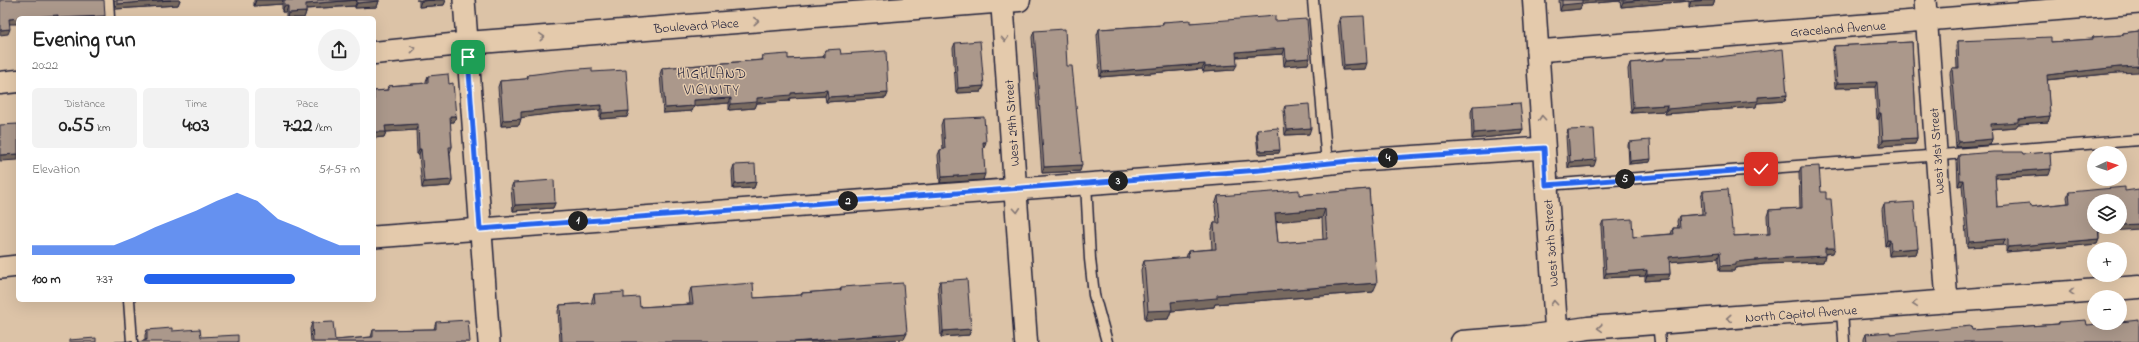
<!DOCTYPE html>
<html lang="en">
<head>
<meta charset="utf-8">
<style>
	:root { --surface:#fff; --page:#f2f2f2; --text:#222; --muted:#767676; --accent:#2563eb }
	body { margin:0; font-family:"Indie Flower",sans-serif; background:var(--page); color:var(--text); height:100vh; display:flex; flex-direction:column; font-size:15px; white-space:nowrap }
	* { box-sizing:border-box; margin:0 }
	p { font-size:13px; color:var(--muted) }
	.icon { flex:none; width:22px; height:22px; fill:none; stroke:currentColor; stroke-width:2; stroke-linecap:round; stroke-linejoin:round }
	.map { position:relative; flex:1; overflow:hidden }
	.sheet { position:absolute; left:16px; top:16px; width:360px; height:286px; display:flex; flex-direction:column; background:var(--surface); border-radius:6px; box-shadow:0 4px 16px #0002 }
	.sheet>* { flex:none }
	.needle { width:26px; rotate:86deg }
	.controls { position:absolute; left:2087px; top:146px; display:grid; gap:8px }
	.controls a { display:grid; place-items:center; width:40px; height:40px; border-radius:50%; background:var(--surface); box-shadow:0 4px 16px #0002; font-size:20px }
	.pin { position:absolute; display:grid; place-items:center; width:34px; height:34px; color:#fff; margin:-17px; border-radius:8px; box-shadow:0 2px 6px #0006 }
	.km { position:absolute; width:20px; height:20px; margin:-10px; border-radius:50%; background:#222; color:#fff; font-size:11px; line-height:20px; text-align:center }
	.round { display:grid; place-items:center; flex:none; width:42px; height:42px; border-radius:21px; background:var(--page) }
	.head { display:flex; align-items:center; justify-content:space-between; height:68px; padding:0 16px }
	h1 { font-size:22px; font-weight:800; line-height:30px }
	.figures { display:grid; grid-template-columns:repeat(3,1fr); gap:6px; height:68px; padding:4px 16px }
	.figures div { display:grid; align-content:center; border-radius:6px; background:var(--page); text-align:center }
	.figures b { font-size:20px; font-weight:800 }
	.figures small { font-size:11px; font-weight:400 }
	.figures p { font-size:11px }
	.chart { height:112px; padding:8px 16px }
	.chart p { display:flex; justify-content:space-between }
	.chart svg { width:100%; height:72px; margin-top:4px; fill:var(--accent); opacity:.7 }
	ul { padding:0 16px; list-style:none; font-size:13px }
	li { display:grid; grid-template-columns:64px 48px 1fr; align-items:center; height:30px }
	li i { height:10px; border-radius:5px; background:var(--accent) }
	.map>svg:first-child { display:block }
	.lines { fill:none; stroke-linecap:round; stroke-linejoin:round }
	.lane-casing { stroke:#22223b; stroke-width:13 }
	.street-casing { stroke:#22223b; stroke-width:24 }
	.secondary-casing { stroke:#22223b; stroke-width:25 }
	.lane { stroke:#e4caac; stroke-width:10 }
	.street { stroke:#e4caac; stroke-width:21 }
	.secondary { stroke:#e4caac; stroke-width:22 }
	.wall { fill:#938378; stroke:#22223b; fill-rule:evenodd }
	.shaded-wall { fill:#786a61; stroke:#22223b }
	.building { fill:#ab988b; stroke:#22223b; fill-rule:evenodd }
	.oneway { stroke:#837674 }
	.route-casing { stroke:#fff; stroke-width:8 }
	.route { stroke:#2563eb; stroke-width:5 }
	.labels { text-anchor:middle; stroke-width:3; stroke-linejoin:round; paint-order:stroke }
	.street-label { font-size:13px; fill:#22223b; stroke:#e4caac }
	.neighbourhood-label { font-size:14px; letter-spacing:1px; fill:#22223b; stroke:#e4caac }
</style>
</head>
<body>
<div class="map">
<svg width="2139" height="342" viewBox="0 0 2139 342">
	<rect width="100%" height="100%" fill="#dcc3a7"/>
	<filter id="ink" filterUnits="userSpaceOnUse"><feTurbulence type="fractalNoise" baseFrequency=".025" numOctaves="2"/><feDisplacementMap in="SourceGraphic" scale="8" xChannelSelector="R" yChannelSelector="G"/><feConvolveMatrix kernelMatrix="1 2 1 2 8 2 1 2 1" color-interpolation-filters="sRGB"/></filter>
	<g filter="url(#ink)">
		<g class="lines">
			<g class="lane-casing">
				<g id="lane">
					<path d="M108 0 109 18"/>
					<path d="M1313 0 1327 164"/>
					<path d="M1086 183 1090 259 1094 295 1107 342"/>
					<path d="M1546 185 2139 140"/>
					<path d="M129 300 132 342"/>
					<path d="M1842 310 1844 342"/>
					<path d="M1658 323 1660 342"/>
				</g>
			</g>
			<g class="street-casing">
				<g id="street">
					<path d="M464 0 489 342"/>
					<path d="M1925 0 1947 302"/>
					<path d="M1537 51 2139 3"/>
					<path d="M374 237 1260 171 1360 160 1544 148"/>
					<path d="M0 268 18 266"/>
				</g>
			</g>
			<g class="secondary-casing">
				<g id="secondary">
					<path d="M1002 0 1026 342"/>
					<path d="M1534 0 1557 342"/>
					<path d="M374 53 480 42 1019 0"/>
					<path d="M0 83 18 81"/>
					<path d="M1462 342 1527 337 1588 328 2139 287"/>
				</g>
			</g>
			<use href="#lane" class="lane"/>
			<use href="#street" class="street"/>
			<use href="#secondary" class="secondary"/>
		</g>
		<g class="wall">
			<path d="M114 0H180L178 5 115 9Z"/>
			<path d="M254 0H379V1L377 7 355 8V6L306 9V12L304 18H286V12H282V4L254 6Z"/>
			<path d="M416 0H446L444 5 419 7V0Z"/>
			<path d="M1559 0H1715L1713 6 1689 7V1L1621 7 1620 1 1582 4 1580 9 1560 11Z"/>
			<path d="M1340 17 1365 69 1342 70 1338 23Z"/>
			<path d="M1275 21 1308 64 1284 66 1283 54 1236 57 1234 70 1203 72 1202 69 1100 77 1097 35 1099 29 1162 25 1163 22 1190 23Z"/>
			<path d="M1034 31 1067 66 1080 171 1042 173 1032 37Z"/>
			<path d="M2139 31 2117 73 2047 80 2050 116 2048 122 2018 124 2016 127 1991 129 1992 139 1990 145 1956 147 1950 73 1952 68H1957L1956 46 1958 41 2051 42 2092 39 2093 37 2122 35 2123 33Z"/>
			<path d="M1912 42 1917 138 1915 144 1880 146 1879 119H1877L1875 87 1835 88 1832 52 1834 46Z"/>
			<path d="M955 43 984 86 981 92 956 93 953 48Z"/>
			<path d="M825 50 841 54 888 93 886 98 826 102 825 96 790 98 789 101 757 103 755 108 729 110V103L694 106 692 111 663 113 660 74 662 68 761 60 762 56 788 59 823 57Z"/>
			<path d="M1664 58 1787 95 1785 101 1757 103 1756 107 1665 114V111L1631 113 1628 69 1630 63 1663 60Z"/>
			<path d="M592 72 629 111 627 117 600 119V110L556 113 521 117 519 125 501 126 498 87 500 81 526 79 528 75Z"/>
			<path d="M428 76 449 84 456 116 454 122H450L452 147 450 153 452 180 450 186 422 188 419 154H417L416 130 386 132 384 137 374 138V91L387 90 388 86 426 83V81Z"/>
			<path d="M1285 106 1309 134 1285 135 1283 111Z"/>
			<path d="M1473 106 1523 129 1521 134 1472 139 1471 112Z"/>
			<path d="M943 119 984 148H983V180L940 183 938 155 940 150 943 149 941 125Z"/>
			<path d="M1257 130 1279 153 1258 154 1256 133Z"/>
			<path d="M1568 130 1594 166 1568 168 1566 136Z"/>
			<path d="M1629 142 1650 162 1629 164 1628 145Z"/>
			<path d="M2023 154 2049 175 1995 178 1997 207H2030L2068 203 2067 197 2069 192 2099 231V239L2097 244 2006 252V246L2003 245 1967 247 1962 185 1958 186 1957 160 1959 155Z"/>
			<path d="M734 165 756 182 754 188 733 189 732 171Z"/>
			<path d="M1801 167 1826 199 1833 253 1825 254 1823 262 1763 264 1735 268 1734 271H1719L1718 258 1669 262 1670 274 1668 279 1645 281V276L1604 278 1601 226 1603 221 1633 237 1671 234 1673 228H1678L1677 221 1679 216 1702 214 1701 196 1703 191 1732 230 1734 236 1768 234 1767 216 1769 210 1800 208 1799 172Z"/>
			<path d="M513 183 555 203 553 208 513 211 511 188Z"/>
			<path d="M1369 189 1373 292 1215 304 1214 307 1171 311 1168 319 1145 320 1141 270 1144 261 1186 258 1188 251 1212 249 1211 232 1214 223H1217L1215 205 1218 196 1299 195ZM1322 218 1323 240 1278 243 1276 221Z"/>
			<path d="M1884 204 1918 248 1916 254 1889 256 1888 245 1885 246 1882 209Z"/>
			<path d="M940 281 971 329 969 335 941 337 938 287Z"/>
			<path d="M841 287 907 333 904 339 863 342H560L558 311 560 305 592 303V300L594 294 624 298 640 307 690 304 689 294 691 288 754 298 801 295 802 293 840 290Z"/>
			<path d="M436 322 470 342H311L310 329 312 323 335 340 371 337 373 330 434 329Z"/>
			<path d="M2059 322 2087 325 2139 342H1864V339L1866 334H1890L1972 330 2058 324Z"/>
			<path d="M147 330 172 331 145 340V335Z"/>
		</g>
		<g class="shaded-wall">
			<path d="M171 0H180L178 5 115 9 117 4Z"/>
			<path d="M256 0H283L282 4 254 6Z"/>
			<path d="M357 0 355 6 304 9 306 4Z"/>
			<path d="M435 0H446L444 5 419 7 421 1Z"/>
			<path d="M1581 0H1621L1620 1 1582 4 1580 9 1560 11 1562 5Z"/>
			<path d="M1640 0H1689V1L1621 7 1623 2Z"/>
			<path d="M1715 0 1713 6 1689 7 1691 1Z"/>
			<path d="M379 1 377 7 355 8 357 3Z"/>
			<path d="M284 6H288L286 12H282Z"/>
			<path d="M306 12 304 18H287L288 13Z"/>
			<path d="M58 15 57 18H20Z"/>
			<path d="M105 16 104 18H66Z"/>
			<path d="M18 18V24H7L9 19Z"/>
			<path d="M10 29 8 34 0 35V30Z"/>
			<path d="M1285 48 1283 54 1234 57 1236 52Z"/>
			<path d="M1310 58 1308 64 1284 66 1286 60Z"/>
			<path d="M1367 63 1365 69 1342 70 1344 65Z"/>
			<path d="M1205 64 1202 69 1100 77 1102 72Z"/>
			<path d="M1237 65 1234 70 1203 72 1205 67Z"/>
			<path d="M2139 66V72L2117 73 2045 80 2047 75 2119 67Z"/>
			<path d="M1877 82 1875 87 1835 88 1837 83Z"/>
			<path d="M984 86 981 92 956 93 958 88Z"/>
			<path d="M827 90 825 96 790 98 789 101 757 103 755 108 729 110 731 104 757 98 791 93Z"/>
			<path d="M888 93 886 98 826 102 828 97Z"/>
			<path d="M1787 95 1785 101 1757 103 1756 107 1665 114 1667 109 1758 97Z"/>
			<path d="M731 98 729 103 692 106 694 100Z"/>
			<path d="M602 105 600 110 556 113 519 118 521 112 558 108Z"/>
			<path d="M1667 105 1665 111 1631 113 1633 107Z"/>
			<path d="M694 106 692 111 663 113 665 108Z"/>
			<path d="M629 111 627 117 600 119 602 113Z"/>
			<path d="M1879 113H1881L1879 119H1877Z"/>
			<path d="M450 116H456L454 122H448Z"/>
			<path d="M2050 116 2048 122 2018 124 2016 127 1989 129 1991 124 2018 119Z"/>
			<path d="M521 119 519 125 501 126 503 120Z"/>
			<path d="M418 124 416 130 386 132 384 137 374 138V132L385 126Z"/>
			<path d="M1311 128 1309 134 1285 135 1287 130Z"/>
			<path d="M1523 129 1521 134 1472 139 1474 133Z"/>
			<path d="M1917 138 1915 144 1880 146 1883 140Z"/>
			<path d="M1992 139 1990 145 1956 147 1958 142Z"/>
			<path d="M983 142H986L984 148H981Z"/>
			<path d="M419 149H421L419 154H417Z"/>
			<path d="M1280 150 1279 153 1258 154 1259 151Z"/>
			<path d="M18 154V160L0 161V155Z"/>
			<path d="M1651 159 1650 162 1629 164 1630 161Z"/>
			<path d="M1596 160 1594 166 1568 168 1570 162Z"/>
			<path d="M1082 165 1080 171 1042 173 1044 167Z"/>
			<path d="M2051 169 2049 175 1993 178 1995 173Z"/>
			<path d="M985 174 983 180 940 183 942 177Z"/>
			<path d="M452 180 450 186 422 188 424 182Z"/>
			<path d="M1960 180H1964L1962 185 1958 186Z"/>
			<path d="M756 182 754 188 733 189 735 184Z"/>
			<path d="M555 203 553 208 513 211 515 205Z"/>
			<path d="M1325 209 1322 218 1272 222 1275 213Z"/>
			<path d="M2139 224V229L2096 232 2098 227H2120V225Z"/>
			<path d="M2005 239 2003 245 1967 247 1969 242Z"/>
			<path d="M2099 239 2097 244 2006 252 2008 247Z"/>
			<path d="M1887 240H1890L1888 245 1885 246Z"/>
			<path d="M1825 248H1835L1833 253 1823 254Z"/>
			<path d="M1918 248 1916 254 1889 256 1891 250Z"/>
			<path d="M1720 252 1718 258 1667 262 1669 257Z"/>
			<path d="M1825 256 1823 262 1763 264 1735 268 1734 271H1719L1721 266 1736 262 1765 259Z"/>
			<path d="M1647 270 1645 276 1604 278 1606 273Z"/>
			<path d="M1670 274 1668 279 1645 281 1647 275Z"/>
			<path d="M1377 283 1373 292 1215 304 1214 307 1171 311 1168 319 1145 320 1148 311 1171 302 1217 295Z"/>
			<path d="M971 329 969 335 941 337 943 331Z"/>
			<path d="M907 333 904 339 863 342H793Z"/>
		</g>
		<g class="building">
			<path d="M0 0H104L105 16 58 18V15L9 19 10 29 0 30Z"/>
			<path d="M117 0H171L117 4Z"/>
			<path d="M284 0H357L306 4V12L288 13V6H284Z"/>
			<path d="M357 0H379V1L357 3Z"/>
			<path d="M421 0H435L421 1Z"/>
			<path d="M1562 0H1582V3L1562 5Z"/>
			<path d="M1623 0H1640L1623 2Z"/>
			<path d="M1691 0H1713L1691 1Z"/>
			<path d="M1275 16V21L1307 19 1310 58 1286 60 1285 48 1236 52 1237 65 1205 67V64L1102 72 1099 29 1163 25V22L1190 20V23Z"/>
			<path d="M1364 16 1367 63 1344 65 1340 17Z"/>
			<path d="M1065 29 1067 66H1072L1082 165 1044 167 1034 31Z"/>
			<path d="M2139 31V66L2119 67 2047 75 2050 116 2018 119V122L1991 124 1992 139 1958 142 1952 68H1959L1958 41 2051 37V42L2093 39V37L2123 35V33Z"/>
			<path d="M980 41 984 86 958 88 955 43Z"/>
			<path d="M1912 42 1917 138 1883 140 1881 113H1879L1877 82 1837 83 1834 46Z"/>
			<path d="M840 49 841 54 886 51 888 93 828 97 827 90 791 93V95L757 98V102L731 104V98L694 100V106L665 108 662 68 763 60 762 56 788 54V59L825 57V50Z"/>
			<path d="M1783 49 1787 95 1758 97V101L1667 109V105L1633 107 1630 63 1664 60V58L1718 57Z"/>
			<path d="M592 68V72L626 70 629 111 602 113V105L558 108 521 112V119L503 120 500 81 525 79 528 78V75L566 70Z"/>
			<path d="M448 74 449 84 453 83 456 116H450L452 147H449L452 180 424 182 421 149H419L418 124 385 126 386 132H374V91L389 90 388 86 428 83V76Z"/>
			<path d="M1520 103 1523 129 1474 133 1473 106Z"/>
			<path d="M1309 104 1311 128 1287 130 1285 106Z"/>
			<path d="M984 117 986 142H983L985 174 942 177 940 150 945 149 943 119Z"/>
			<path d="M18 124V154L0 155V125Z"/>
			<path d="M1278 128 1280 150 1259 151 1257 130Z"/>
			<path d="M1594 129 1596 160 1570 162 1568 130Z"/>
			<path d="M1650 140 1651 159 1630 161 1629 142Z"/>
			<path d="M1993 152H2022L2023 154 2050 152 2051 169 1995 173 1997 207 2029 204 2030 207 2070 203 2069 192 2125 187V191L2139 189V224L2120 225V201H2094V227H2098L2099 239 2008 247V240L2005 239 1969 242 1964 180H1960L1959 155Z"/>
			<path d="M755 164 756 182 735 184 734 165Z"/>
			<path d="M1819 166 1821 192H1826V199H1831L1835 248H1825V256L1765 259 1736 262V265L1721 266 1720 252 1669 257 1670 274 1647 275V270L1606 273 1603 221 1632 219 1633 237 1674 234 1673 228H1680L1679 216 1705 214 1703 191 1728 189 1732 230H1734V236L1770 234 1769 210 1802 208 1801 167Z"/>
			<path d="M554 180 555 203 515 205 513 183Z"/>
			<path d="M1369 189 1377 283 1217 295V298L1171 302 1172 310 1148 311 1144 261 1189 257 1188 251 1216 249 1214 223H1220L1218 196 1299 190V195ZM1325 209 1327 239 1278 243 1275 213Z"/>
			<path d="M1914 202 1918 248 1891 250 1890 240H1887L1884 204Z"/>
			<path d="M967 279 971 329 943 331 940 281Z"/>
			<path d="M753 283 754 298 802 295V293L841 290V287L903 283 907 333 793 342H562L560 305 595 303 594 294 624 292V298L639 297 640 307 693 304 691 288Z"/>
			<path d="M468 320 470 342H313L312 323 333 322 335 340 373 337V330L436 329V322Z"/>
			<path d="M2086 320 2087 325 2110 323H2120V322L2139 320V342H1867L1866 334 1890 332V334L1971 326 1972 330 2059 324V322Z"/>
			<path d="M172 328V331L200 329 201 337 238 335V342H138L147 340V330Z"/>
			<path d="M96 338V342H69V340Z"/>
			<path d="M130 341 133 342H115Z"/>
		</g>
		<defs><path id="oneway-chevron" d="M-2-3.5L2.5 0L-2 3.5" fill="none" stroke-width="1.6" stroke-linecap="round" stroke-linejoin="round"/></defs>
		<g class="oneway">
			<use href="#oneway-chevron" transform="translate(756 21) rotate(-4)"/>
			<use href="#oneway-chevron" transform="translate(542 37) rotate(-4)"/>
			<use href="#oneway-chevron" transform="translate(1005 39) rotate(86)"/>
			<use href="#oneway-chevron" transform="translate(413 49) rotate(-6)"/>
			<use href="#oneway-chevron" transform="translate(1542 118) rotate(-94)"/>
			<use href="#oneway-chevron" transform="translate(1017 210) rotate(86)"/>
			<use href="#oneway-chevron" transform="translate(2072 292) rotate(176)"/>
			<use href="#oneway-chevron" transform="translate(1554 303) rotate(-94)"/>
			<use href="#oneway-chevron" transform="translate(1915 304) rotate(175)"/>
			<use href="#oneway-chevron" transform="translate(1729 318) rotate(176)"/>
			<use href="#oneway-chevron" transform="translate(1600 328) rotate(176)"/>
		</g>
	</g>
	<g class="lines" filter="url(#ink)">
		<g class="route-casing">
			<path id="route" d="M468 57 480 229 1260 170 1360 160 1544 148 1546 185 1761 169"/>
		</g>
		<use href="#route" class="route"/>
	</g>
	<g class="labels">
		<g class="street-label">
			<text transform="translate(696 25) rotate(-4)" y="5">Boulevard Place</text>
			<text transform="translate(1838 28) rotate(-4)" y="5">Graceland Avenue</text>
			<text transform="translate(1011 123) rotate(-94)" y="5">West 29th Street</text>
			<text transform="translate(1936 151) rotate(-94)" y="5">West 31st Street</text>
			<text transform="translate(1550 243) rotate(-94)" y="5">West 30th Street</text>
			<text transform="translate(1801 313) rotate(-4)" y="5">North Capitol Avenue</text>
		</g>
		<g class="neighbourhood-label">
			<text x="712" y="78">HIGHLAND<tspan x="712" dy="16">VICINITY</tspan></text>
		</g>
	</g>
</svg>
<div class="controls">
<a><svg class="needle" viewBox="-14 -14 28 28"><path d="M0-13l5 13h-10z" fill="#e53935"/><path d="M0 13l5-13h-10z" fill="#767676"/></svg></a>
<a><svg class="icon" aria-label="layers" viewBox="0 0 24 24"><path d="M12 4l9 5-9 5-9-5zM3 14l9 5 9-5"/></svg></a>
<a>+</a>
<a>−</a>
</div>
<div class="pin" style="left:468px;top:57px;background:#1e9e55"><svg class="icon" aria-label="arrive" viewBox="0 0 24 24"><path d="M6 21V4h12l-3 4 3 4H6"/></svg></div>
<div class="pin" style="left:1761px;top:169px;background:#d93025"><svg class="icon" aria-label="check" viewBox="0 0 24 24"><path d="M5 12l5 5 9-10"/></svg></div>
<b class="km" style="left:578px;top:221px">1</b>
<b class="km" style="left:848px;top:201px">2</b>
<b class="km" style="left:1118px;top:181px">3</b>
<b class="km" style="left:1388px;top:158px">4</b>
<b class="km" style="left:1625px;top:179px">5</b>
<section class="sheet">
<div class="head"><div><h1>Evening run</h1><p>20:22</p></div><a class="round"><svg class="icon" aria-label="share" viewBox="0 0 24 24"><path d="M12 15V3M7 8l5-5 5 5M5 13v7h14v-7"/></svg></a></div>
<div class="figures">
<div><p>Distance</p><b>0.55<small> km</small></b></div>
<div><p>Time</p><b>4:03</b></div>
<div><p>Pace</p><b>7:22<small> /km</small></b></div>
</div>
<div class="chart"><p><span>Elevation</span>51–57 m</p>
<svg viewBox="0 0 160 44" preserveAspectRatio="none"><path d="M0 44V38L10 38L20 38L30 38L40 38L50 33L60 27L70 22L80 17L90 11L100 6L110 11L120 22L130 27L140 33L150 38L160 38V44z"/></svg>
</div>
<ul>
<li><b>100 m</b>7:37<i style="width:70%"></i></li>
</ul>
</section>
</div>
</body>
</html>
